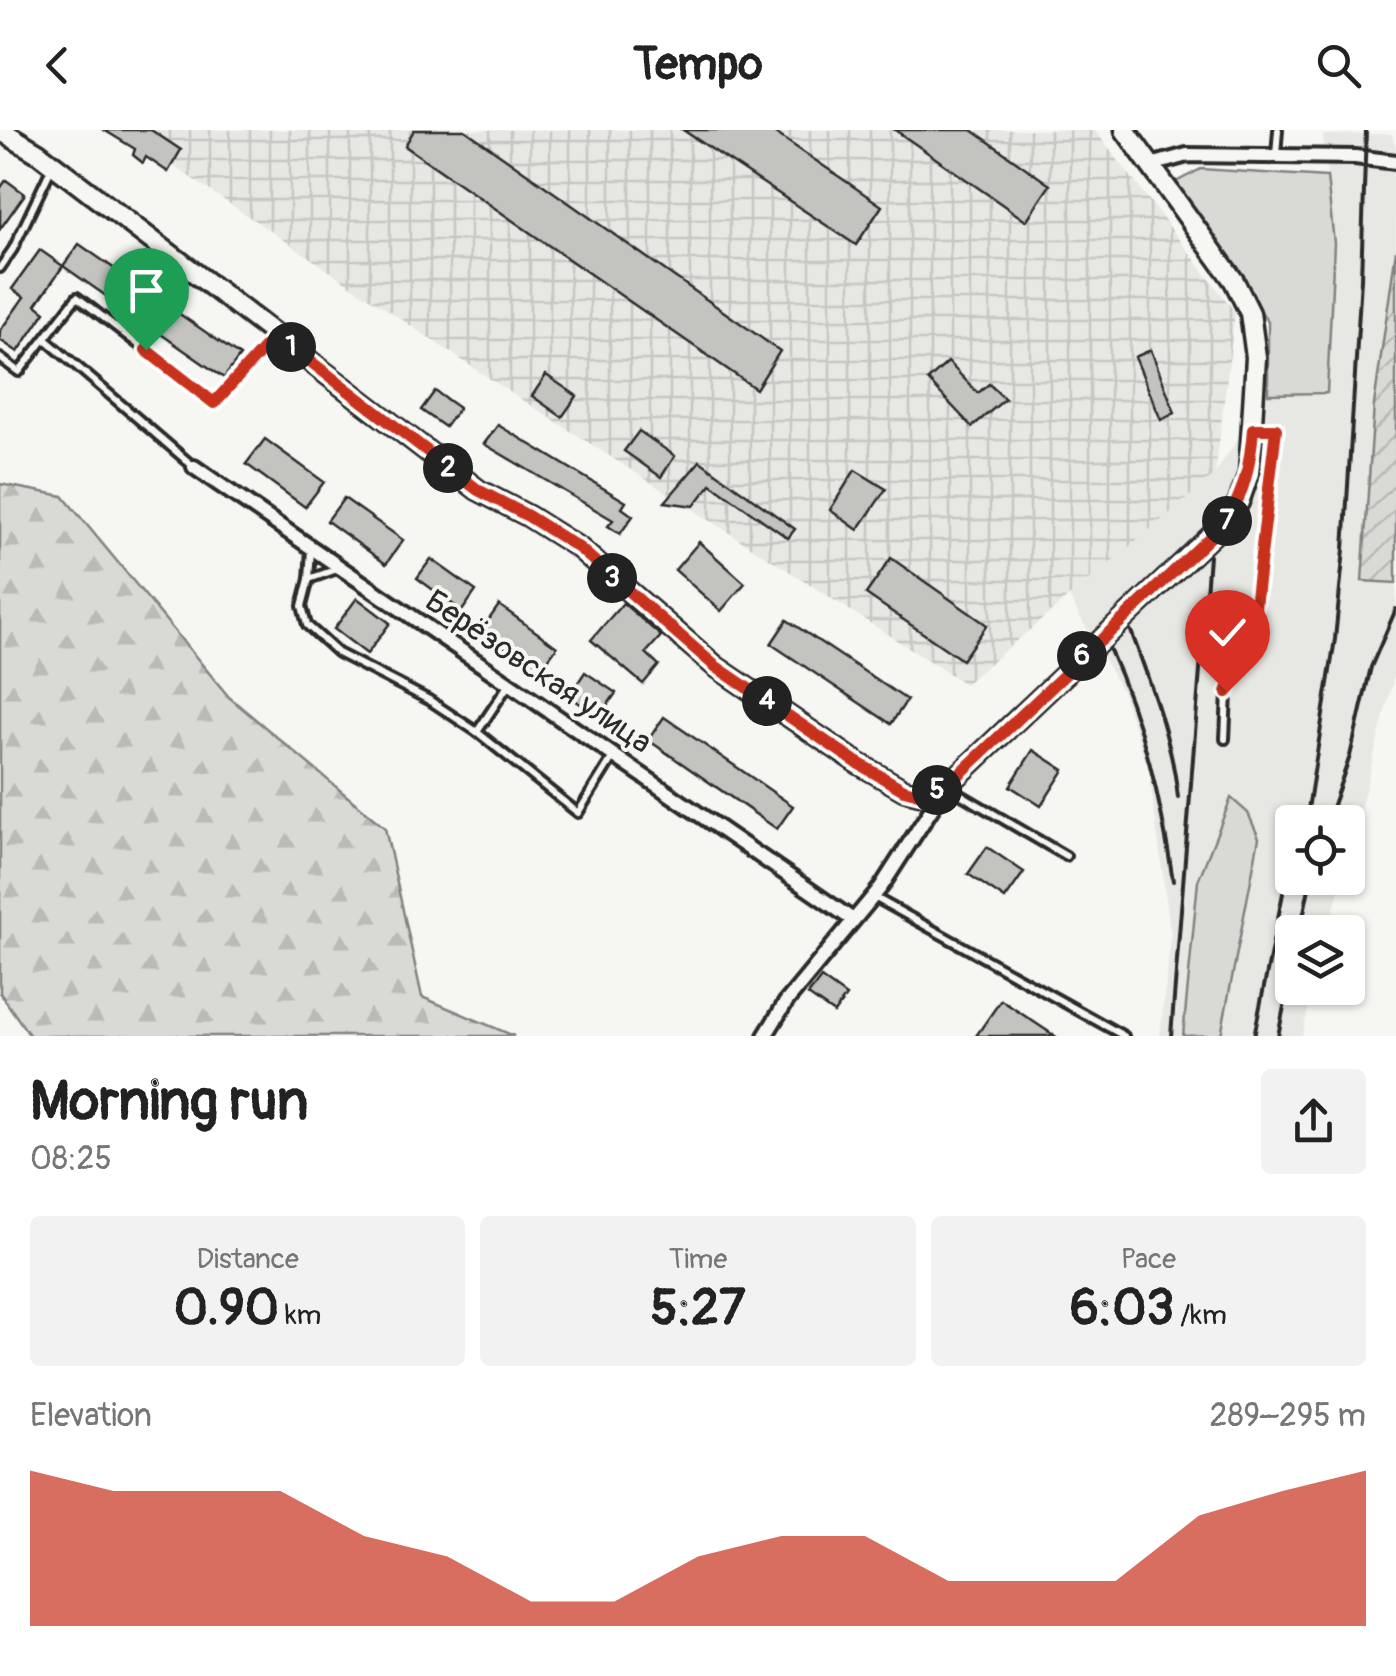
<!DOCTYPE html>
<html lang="en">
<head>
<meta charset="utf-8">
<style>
	:root { --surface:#fff; --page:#f2f2f2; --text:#222; --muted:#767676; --accent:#c8321e }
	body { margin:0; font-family:Pangolin,sans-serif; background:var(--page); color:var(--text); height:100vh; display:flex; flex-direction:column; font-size:38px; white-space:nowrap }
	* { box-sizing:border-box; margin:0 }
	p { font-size:32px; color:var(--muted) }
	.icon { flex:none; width:55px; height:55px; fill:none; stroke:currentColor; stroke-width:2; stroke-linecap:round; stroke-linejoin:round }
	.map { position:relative; height:906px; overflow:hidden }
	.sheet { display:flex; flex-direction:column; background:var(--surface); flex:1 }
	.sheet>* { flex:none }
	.controls { position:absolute; left:1275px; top:675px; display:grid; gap:20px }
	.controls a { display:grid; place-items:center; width:90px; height:90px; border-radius:10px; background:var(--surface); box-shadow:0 2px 8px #0004; font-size:50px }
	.pin { position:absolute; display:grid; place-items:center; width:85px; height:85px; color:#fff; margin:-102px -42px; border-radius:50% 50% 50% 0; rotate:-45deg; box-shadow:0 0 10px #0007 }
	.pin .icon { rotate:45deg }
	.km { position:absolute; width:50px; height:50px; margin:-25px; border-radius:50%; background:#222; color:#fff; font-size:28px; line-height:50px; text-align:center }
	.round { display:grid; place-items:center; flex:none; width:105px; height:105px; border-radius:10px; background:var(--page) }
	.overview { display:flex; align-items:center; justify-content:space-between; height:170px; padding:0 30px }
	h1 { font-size:55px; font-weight:800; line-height:75px }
	.figures { display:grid; grid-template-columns:repeat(3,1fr); gap:15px; height:170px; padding:10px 30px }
	.figures div { display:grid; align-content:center; border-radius:10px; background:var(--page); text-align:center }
	.figures b { font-size:50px; font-weight:800 }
	.figures small { font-size:28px; font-weight:400 }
	.figures p { font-size:28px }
	.chart { height:280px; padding:20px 30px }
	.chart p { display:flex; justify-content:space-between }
	.chart svg { width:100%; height:180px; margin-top:10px; fill:var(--accent); opacity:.7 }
	header { display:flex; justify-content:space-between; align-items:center; height:130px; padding:0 30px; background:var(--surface); font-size:45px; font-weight:800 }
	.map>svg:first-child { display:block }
	.built { fill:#e7e7e3 }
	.industrial { fill:url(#industrial-grid) }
	.green { fill:#d9d9d5; stroke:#828280; stroke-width:2.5 }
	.forest { fill:url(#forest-firs); stroke:#828280; stroke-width:2.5 }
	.garden { fill:url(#garden-furrows); stroke:#828280; stroke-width:2.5 }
	.building { fill:#c3c3c0; stroke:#2b2b2b; stroke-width:2.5 }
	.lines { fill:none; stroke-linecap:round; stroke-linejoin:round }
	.lane-casing { stroke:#2b2b2b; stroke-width:14 }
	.street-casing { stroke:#2b2b2b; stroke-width:20 }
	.secondary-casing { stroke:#2b2b2b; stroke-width:25 }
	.lane { stroke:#f6f6f2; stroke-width:6 }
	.street { stroke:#f6f6f2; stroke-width:12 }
	.secondary { stroke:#f6f6f2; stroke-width:18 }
	.rail { stroke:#2b2b2b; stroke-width:4 }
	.route-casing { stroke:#fff; stroke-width:20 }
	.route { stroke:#c8321e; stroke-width:12 }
	.labels { text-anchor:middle; stroke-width:8; stroke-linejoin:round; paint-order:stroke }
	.street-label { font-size:32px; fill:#2b2b2b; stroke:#f6f6f2 }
</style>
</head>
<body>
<header><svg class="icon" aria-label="back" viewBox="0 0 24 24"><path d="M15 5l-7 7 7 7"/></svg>Tempo<svg class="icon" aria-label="search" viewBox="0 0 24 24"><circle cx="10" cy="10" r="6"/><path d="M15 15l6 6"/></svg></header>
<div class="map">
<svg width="1396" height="906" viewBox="0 0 1396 906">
	<defs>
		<pattern id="industrial-grid" width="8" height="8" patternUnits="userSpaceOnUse" patternTransform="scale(2.5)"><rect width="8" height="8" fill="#e7e7e3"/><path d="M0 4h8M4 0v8" fill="none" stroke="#c6c6c3"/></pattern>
		<pattern id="forest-firs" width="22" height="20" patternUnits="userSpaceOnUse" patternTransform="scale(2.5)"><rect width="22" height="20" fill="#d9d9d5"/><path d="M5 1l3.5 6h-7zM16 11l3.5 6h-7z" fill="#babab7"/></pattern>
		<pattern id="garden-furrows" width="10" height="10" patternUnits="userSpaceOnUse" patternTransform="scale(2.5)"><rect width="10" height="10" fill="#d9d9d5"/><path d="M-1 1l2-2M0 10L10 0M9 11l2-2" fill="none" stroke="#babab7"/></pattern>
	</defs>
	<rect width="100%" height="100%" fill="#f6f6f2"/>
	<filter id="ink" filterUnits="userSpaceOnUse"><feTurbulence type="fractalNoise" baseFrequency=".01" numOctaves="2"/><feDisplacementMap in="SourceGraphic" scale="20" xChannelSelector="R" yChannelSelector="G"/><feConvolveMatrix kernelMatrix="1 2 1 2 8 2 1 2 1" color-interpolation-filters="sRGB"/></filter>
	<g filter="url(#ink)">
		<path class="built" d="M1391 4 1396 17V120L1374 275 1362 450 1396 453V539L1348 726V692H1292V748H1342L1328 802H1292V858H1313L1302 906H1160L1171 806 1149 641 1123 563 1069 467 1214 345 1268 264 1327 263 1334 113 1323 5Z"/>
		<path class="industrial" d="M120 0H1095L1235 182 1215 345 965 554 505 259Z"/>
		<g class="green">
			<path d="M1201 39 1327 47 1334 113 1327 263 1268 264V192L1174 53Z"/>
			<path d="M1231 668 1248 683 1259 708 1221 905 1183 906 1198 751Z"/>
		</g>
		<path class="forest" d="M0 354 63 366 229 567 385 698 422 867 514 906H30L0 863Z"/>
		<path class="garden" d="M1396 120V453L1362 451 1374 275Z"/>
		<g class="building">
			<path d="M104 0H151L181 20 168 42 146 27 143 33 133 25 135 19Z"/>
			<path d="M414 0H465L780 221 756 259 405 16Z"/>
			<path d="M683 0H771L882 76 856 115Z"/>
			<path d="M895 0H972L1050 55 1026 91Z"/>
			<path d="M6 50 25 64 0 99V59Z"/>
			<path d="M79 114 240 226 224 248 63 136Z"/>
			<path d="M40 120 63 136 36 175 45 182 18 222 0 210V201L24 167 12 159Z"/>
			<path d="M1151 220 1175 283 1161 290 1135 227Z"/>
			<path d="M948 232 978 263 989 254 1005 269 972 297 928 250Z"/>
			<path d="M546 245 577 266 562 287 532 266Z"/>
			<path d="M435 261 459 278 445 297 421 280Z"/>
			<path d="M498 295 626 372 622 378 633 386 620 404 608 396 613 390 484 314Z"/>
			<path d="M639 301 675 326 661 347 624 321Z"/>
			<path d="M265 309 324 352 305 377 246 334Z"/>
			<path d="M700 331 795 399 788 408 711 354 694 376 665 372Z"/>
			<path d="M855 340 886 359 858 400 830 380Z"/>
			<path d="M344 368 403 410 386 434 327 391Z"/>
			<path d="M699 412 745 453 721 481 675 440Z"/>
			<path d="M891 428 987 495 962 530 866 464Z"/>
			<path d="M431 429 476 461 462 481 417 448Z"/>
			<path d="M357 468 390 493 367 524 334 499Z"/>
			<path d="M623 473 661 506 646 523 659 535 643 554 591 510Z"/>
			<path d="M499 475 557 517 538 543 481 501Z"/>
			<path d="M787 490 907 570 891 594 771 514Z"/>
			<path d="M585 542 616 563 599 587 569 566Z"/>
			<path d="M664 587 793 676 777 699 648 610Z"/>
			<path d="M1033 620 1064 640 1041 676 1010 656Z"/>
			<path d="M987 717 1024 742 1005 769 968 744Z"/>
			<path d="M821 848 846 866 834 883 808 865Z"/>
			<path d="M1001 870 1055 906H976Z"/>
		</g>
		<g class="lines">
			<g class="lane-casing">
				<g id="lane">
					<path d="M1276 25 1278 0"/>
					<path d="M0 138 13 119 52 37"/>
					<path d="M45 209 193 336"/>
					<path d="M0 228 19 242 77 167 214 273 275 206"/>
					<path d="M311 419 309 449 340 438"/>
					<path d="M309 449 302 476 307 495 338 523 429 570 477 602 578 683 614 625"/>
					<path d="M477 602 509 554"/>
					<path d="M1225 609 1227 562 1251 510 1276 299H1255"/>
					<path d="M948 657 1066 726"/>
					<path d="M874 767 1124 906"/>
				</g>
			</g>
			<g class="street-casing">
				<g id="street">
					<path d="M1151 35 1187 25 1355 27 1396 32"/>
					<path d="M194 337 853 790"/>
					<path d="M765 906 786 872 881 757 945 658"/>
				</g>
			</g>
			<g class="secondary-casing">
				<path id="secondary" d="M0 0 38 23 478 360 528 386 579 418 715 536 856 632 904 660 924 665 947 656 1225 393 1239 372 1249 343 1256 227 1250 183 1234 151 1125 0"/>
			</g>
			<use href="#lane" class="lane"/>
			<use href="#street" class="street"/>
			<use href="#secondary" class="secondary"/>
			<g class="rail">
				<path d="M1131 501C1151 556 1172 609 1178 668"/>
				<path d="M1109 518C1143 593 1161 670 1173 751"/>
				<path d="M1306 692 1335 509 1344 419 1361 149 1366 0"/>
				<path d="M1327 692 1350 626 1371 537 1396 479"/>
				<path d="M1300 802 1311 748"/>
				<path d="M1171 906 1209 426"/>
				<path d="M1254 906 1292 719"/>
				<path d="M1278 906 1292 837"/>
			</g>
		</g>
	</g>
	<g class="lines" filter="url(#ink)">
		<g class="route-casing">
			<path id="route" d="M146 220 214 273 276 205 478 360 528 386 579 418 715 536 856 632 904 660 924 665 947 656 1225 393C1245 362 1250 335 1253 299H1276L1251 510 1227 562"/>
		</g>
		<use href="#route" class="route"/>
	</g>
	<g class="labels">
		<g class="street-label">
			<text transform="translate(539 541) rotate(34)" y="11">Берёзовская улица</text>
		</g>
	</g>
</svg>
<div class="controls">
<a><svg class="icon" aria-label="locate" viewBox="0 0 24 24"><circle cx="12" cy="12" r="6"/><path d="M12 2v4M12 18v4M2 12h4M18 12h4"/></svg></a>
<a><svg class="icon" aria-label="layers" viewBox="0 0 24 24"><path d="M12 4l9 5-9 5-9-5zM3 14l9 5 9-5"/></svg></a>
</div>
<div class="pin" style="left:146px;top:220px;background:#1e9e55"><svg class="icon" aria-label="arrive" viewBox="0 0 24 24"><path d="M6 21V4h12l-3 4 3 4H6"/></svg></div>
<div class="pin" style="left:1227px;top:562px;background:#d93025"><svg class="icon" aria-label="check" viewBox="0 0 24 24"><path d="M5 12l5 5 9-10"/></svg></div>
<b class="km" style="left:291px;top:217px">1</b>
<b class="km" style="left:448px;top:338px">2</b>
<b class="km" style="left:612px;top:448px">3</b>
<b class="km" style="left:767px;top:571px">4</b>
<b class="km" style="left:937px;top:660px">5</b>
<b class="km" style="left:1082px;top:526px">6</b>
<b class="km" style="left:1227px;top:391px">7</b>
</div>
<section class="sheet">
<div class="overview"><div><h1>Morning run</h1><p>08:25</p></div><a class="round"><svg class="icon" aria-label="share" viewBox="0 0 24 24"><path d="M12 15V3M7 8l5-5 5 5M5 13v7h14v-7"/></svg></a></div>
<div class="figures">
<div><p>Distance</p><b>0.90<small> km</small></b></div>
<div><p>Time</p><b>5:27</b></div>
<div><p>Pace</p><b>6:03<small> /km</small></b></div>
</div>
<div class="chart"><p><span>Elevation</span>289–295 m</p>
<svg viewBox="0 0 160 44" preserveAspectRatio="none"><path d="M0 44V6L10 11L20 11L30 11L40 22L50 27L60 38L70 38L80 27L90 22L100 22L110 33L120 33L130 33L140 17L150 11L160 6V44z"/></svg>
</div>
</section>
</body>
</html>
